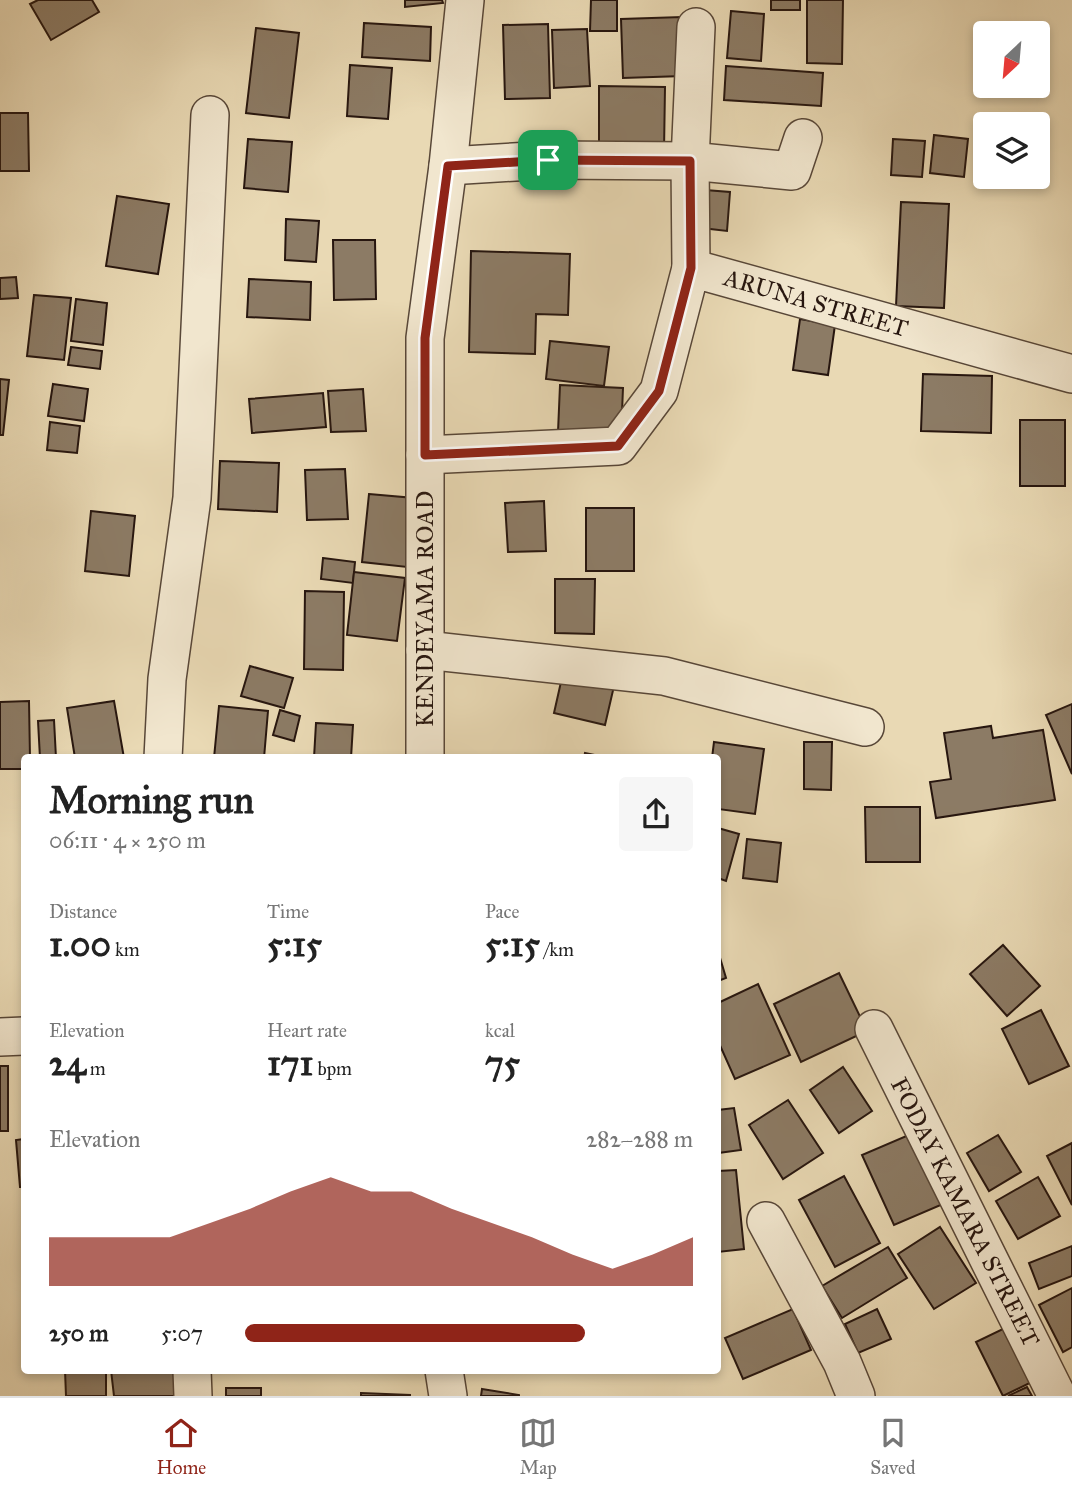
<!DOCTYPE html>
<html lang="en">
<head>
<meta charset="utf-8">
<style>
	:root { --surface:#fff; --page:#f6f6f6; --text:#222; --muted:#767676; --line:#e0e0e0; --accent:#8f2418 }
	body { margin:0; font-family:"IM FELL Great Primer",serif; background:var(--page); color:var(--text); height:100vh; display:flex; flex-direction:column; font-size:26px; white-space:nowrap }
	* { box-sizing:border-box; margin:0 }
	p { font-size:23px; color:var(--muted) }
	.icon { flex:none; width:38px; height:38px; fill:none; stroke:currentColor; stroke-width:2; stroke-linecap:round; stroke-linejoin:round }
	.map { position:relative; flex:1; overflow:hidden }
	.side { position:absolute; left:21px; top:754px; width:700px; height:620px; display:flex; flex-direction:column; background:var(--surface); border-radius:7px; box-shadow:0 4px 10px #0003 }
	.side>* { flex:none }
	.needle { width:46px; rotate:206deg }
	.controls { position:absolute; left:973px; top:21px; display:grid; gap:14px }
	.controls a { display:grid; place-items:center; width:77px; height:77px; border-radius:7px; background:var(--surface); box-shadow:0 4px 10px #0003; font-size:35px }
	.pin { position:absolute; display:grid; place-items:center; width:60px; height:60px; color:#fff; margin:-30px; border-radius:14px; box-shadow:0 4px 10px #0006 }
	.round { display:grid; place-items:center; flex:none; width:74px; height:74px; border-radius:7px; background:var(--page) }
	.headline { display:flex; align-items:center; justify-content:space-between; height:119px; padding:0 28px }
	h1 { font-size:38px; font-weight:700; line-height:52px }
	.figures { display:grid; grid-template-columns:repeat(3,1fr); gap:10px; height:119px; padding:7px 28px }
	.figures div { display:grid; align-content:center }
	.figures b { font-size:35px; font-weight:700 }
	.figures small { font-size:19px; font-weight:400 }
	.figures p { font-size:19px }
	.chart { height:196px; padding:14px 28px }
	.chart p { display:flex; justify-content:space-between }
	.chart svg { width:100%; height:126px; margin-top:7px; fill:var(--accent); opacity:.7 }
	ul { padding:0 28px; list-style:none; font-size:23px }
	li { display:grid; grid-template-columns:112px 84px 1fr; align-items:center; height:52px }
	li i { height:18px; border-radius:9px; background:var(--accent) }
	.tab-bar { display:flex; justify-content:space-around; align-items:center; height:98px; border-top:2px solid var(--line); background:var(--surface); font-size:19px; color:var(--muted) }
	.tab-bar a { display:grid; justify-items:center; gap:4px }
	.tab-bar .on { color:var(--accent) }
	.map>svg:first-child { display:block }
	.building { fill:#8c7b65; stroke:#27160f; stroke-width:2 }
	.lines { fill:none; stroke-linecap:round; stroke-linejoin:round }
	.minor-casing { stroke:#584738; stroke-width:40 }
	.minor { stroke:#f1e6ce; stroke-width:37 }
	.route-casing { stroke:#fff; stroke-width:14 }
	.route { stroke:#8f2418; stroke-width:9 }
	.labels { text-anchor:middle; stroke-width:7; stroke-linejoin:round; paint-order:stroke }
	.street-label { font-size:24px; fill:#27160f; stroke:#f1e6ce }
</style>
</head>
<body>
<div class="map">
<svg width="1072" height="1396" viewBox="0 0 1072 1396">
	<rect width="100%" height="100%" fill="#e9d9b4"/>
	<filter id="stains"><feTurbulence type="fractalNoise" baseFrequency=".00286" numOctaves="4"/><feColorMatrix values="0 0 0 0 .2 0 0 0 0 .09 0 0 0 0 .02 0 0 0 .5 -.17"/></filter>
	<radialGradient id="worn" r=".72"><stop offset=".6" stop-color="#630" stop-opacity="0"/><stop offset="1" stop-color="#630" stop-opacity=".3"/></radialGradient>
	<g class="building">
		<path d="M38 0H92L99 12 51 40 30 4Z"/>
		<path d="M405 0H442L443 3 405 7Z"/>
		<path d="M591 0H617V31H590Z"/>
		<rect x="771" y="0" width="29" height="10"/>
		<path d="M807 0H843L842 64 807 63Z"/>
		<path d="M731 11 764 14 761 61 727 58Z"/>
		<path d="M682 17 683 76 623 78 621 19Z"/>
		<path d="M364 23 431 27 430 61 362 57Z"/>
		<path d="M548 24 550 98 505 99 503 25Z"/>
		<path d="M256 28 299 33 289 118 246 113Z"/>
		<path d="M587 29 590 86 554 88 552 30Z"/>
		<path d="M350 65 392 68 388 119 347 116Z"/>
		<path d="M726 66 823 73 821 106 724 100Z"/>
		<path d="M599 86 665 87 664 151 599 150Z"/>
		<path d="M0 113H28L29 171H0Z"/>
		<path d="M934 135 968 139 964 177 930 173Z"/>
		<path d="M248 139 292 142 288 192 244 188Z"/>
		<path d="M893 139 925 141 922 177 891 175Z"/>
		<path d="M705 190 730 192 727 231 702 228Z"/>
		<path d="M117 196 169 204 158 274 106 266Z"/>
		<path d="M901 202 949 204 944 308 896 306Z"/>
		<path d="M286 219 319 221 316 262 285 260Z"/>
		<path d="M333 240H375L376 299 334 300Z"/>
		<path d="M471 251 570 254 568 315 536 314 535 354 469 352Z"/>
		<path d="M16 277 18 298 0 299V278Z"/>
		<path d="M249 279 311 282 310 320 247 317Z"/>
		<path d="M34 295 71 298 64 360 27 356Z"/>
		<path d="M76 299 107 303 103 345 71 341Z"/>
		<path d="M800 319 835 325 828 375 793 370Z"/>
		<path d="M550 341 609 347 604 386 546 379Z"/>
		<path d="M71 347 102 351 100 369 68 365Z"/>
		<path d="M923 374 992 376 991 433 921 431Z"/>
		<path d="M0 379 9 380 3 435H0Z"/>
		<path d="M53 384 88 389 84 421 48 416Z"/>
		<path d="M560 385 623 388 621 436 558 432Z"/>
		<path d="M363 389 366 431 331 432 328 391Z"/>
		<path d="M323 393 326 427 252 433 249 399Z"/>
		<rect x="1020" y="420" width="45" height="66"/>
		<path d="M50 422 80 426 77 453 47 450Z"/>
		<path d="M220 461 279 463 277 512 218 509Z"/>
		<path d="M345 469 348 519 307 520 305 470Z"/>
		<path d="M369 494 414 498 407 567 362 562Z"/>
		<path d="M544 501 546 551 508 552 505 503Z"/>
		<rect x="586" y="508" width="48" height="63"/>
		<path d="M91 511 135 516 129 576 85 571Z"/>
		<path d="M323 558 355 562 353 583 321 579Z"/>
		<path d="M354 572 405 578 397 641 347 635Z"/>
		<path d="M555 579H595L594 634 555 633Z"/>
		<path d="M305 591 344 592 343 670 304 669Z"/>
		<path d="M250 666 293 678 284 708 241 696Z"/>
		<path d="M563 673 614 686 605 725 554 713Z"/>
		<path d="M29 701 30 758H24V769H0V702Z"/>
		<path d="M114 701 124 758H75L67 708Z"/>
		<path d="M1072 704V774L1046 715Z"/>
		<path d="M219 706 268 711 264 758H214Z"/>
		<path d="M280 710 300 716 294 741 273 735Z"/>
		<path d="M54 720 56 758H40L38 721Z"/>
		<path d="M316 723 353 725 351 758H314Z"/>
		<path d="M991 726 993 738 1043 730 1055 800 936 818 930 782 951 779 944 733Z"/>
		<path d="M714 742 764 749 755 814 718 809V758H712Z"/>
		<path d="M804 742H832L831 790 804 789Z"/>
		<path d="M585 753 609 758H584Z"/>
		<path d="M865 807H920V862H866Z"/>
		<path d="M718 828 739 834 726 881 718 878Z"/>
		<path d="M747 839 781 843 777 882 743 878Z"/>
		<path d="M1003 945 1040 986 1007 1016 970 974Z"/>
		<path d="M718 951 726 978 718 981Z"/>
		<path d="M839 973 867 1031 801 1062 774 1004Z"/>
		<path d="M758 984 790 1055 735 1079 718 1041V1003Z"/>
		<path d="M1041 1010 1069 1066 1029 1084 1002 1029Z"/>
		<rect x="0" y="1066" width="8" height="65"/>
		<path d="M843 1067 872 1111 839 1133 810 1090Z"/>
		<path d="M788 1100 823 1153 783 1179 749 1125Z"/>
		<path d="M734 1108 741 1150 718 1153V1110Z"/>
		<path d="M911 1134 943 1204 894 1225 862 1155Z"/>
		<path d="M998 1135 1021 1172 989 1191 967 1153Z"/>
		<path d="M24 1139V1187H20L16 1140Z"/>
		<path d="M1072 1143V1205L1047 1156Z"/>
		<path d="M736 1170 744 1249 718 1252V1171Z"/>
		<path d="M844 1176 880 1243 835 1267 799 1200Z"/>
		<path d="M1038 1177 1060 1216 1018 1239 996 1201Z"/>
		<path d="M940 1227 976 1283 934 1309 898 1254Z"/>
		<path d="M1072 1246V1276L1039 1289 1029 1263Z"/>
		<path d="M888 1247 907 1278 842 1318 822 1286Z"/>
		<path d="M1072 1288V1347L1063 1352 1039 1305Z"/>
		<path d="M793 1309 811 1350 743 1379 725 1338Z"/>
		<path d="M877 1309 891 1339 858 1353 845 1324Z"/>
		<path d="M1009 1326 1036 1380 1003 1396 976 1342Z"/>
		<path d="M65 1370H106V1396H66Z"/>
		<path d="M111 1370H175L178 1396H114Z"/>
		<path d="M1027 1387 1032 1396H1008Z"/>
		<rect x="226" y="1388" width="35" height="8"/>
		<path d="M482 1389 519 1395V1396H481Z"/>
		<path d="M361 1393 410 1395V1396H361Z"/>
	</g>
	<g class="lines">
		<g class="minor-casing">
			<g id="minor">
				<path d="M448 166 548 160 690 161 792 171 803 138"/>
				<path d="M691 268 690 161 696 27"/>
				<path d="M425 455 618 446 659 391 691 268 1072 374"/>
				<path d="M425 650 664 676 865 727"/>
				<path d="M163 758 167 679 192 498 210 115"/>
				<path d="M425 758V338L448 166 465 0"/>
				<path d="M874 1029 1057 1396"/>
				<path d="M0 1037 24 1036"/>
				<path d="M766 1221 842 1362 856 1396"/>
				<path d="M192 1370 193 1396"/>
				<path d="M444 1370 448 1396"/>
			</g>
		</g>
		<use href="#minor" class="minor"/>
	</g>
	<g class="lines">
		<g class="route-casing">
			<path id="route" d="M548 160 690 161 691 268 659 391 618 446 425 455V338L448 166Z"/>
		</g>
		<use href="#route" class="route"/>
	</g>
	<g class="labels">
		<g class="street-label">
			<text transform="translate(816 303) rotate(16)" y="8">ARUNA STREET</text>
			<text transform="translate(425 609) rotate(-90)" y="8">KENDEYAMA ROAD</text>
			<text transform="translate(965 1212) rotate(63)" y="8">FODAY KAMARA STREET</text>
		</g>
	</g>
	<rect width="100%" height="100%" filter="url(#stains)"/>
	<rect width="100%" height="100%" fill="url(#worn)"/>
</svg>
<div class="controls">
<a><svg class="needle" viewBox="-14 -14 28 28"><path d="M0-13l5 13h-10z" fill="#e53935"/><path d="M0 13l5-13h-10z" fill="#767676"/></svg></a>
<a><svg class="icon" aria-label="layers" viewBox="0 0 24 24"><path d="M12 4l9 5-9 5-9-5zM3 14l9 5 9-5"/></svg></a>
</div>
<div class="pin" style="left:548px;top:160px;background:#1e9e55"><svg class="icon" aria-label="arrive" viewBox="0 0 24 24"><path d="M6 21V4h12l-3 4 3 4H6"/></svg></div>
<section class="side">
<div class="headline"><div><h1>Morning run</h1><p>06:11 · 4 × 250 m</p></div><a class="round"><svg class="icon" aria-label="share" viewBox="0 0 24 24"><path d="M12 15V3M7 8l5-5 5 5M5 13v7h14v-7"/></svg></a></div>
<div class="figures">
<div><p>Distance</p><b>1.00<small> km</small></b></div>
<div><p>Time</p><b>5:15</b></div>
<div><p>Pace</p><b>5:15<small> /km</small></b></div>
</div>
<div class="figures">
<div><p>Elevation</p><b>24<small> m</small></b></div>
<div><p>Heart rate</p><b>171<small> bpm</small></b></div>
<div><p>kcal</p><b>75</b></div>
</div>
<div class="chart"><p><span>Elevation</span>282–288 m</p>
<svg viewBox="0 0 160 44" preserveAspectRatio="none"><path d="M0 44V27L10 27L20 27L30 27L40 22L50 17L60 11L70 6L80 11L90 11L100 17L110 22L120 27L130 33L140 38L150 33L160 27V44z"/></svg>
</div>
<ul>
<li><b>250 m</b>5:07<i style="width:76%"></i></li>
</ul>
</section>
</div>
<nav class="tab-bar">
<a class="on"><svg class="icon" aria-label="home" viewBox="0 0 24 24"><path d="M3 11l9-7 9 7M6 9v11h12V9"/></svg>Home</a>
<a><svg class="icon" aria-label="map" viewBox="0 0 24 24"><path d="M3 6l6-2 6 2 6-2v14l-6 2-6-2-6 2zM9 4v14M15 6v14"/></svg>Map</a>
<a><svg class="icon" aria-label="saved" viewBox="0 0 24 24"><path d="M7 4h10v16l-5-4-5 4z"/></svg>Saved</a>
</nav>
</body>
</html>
